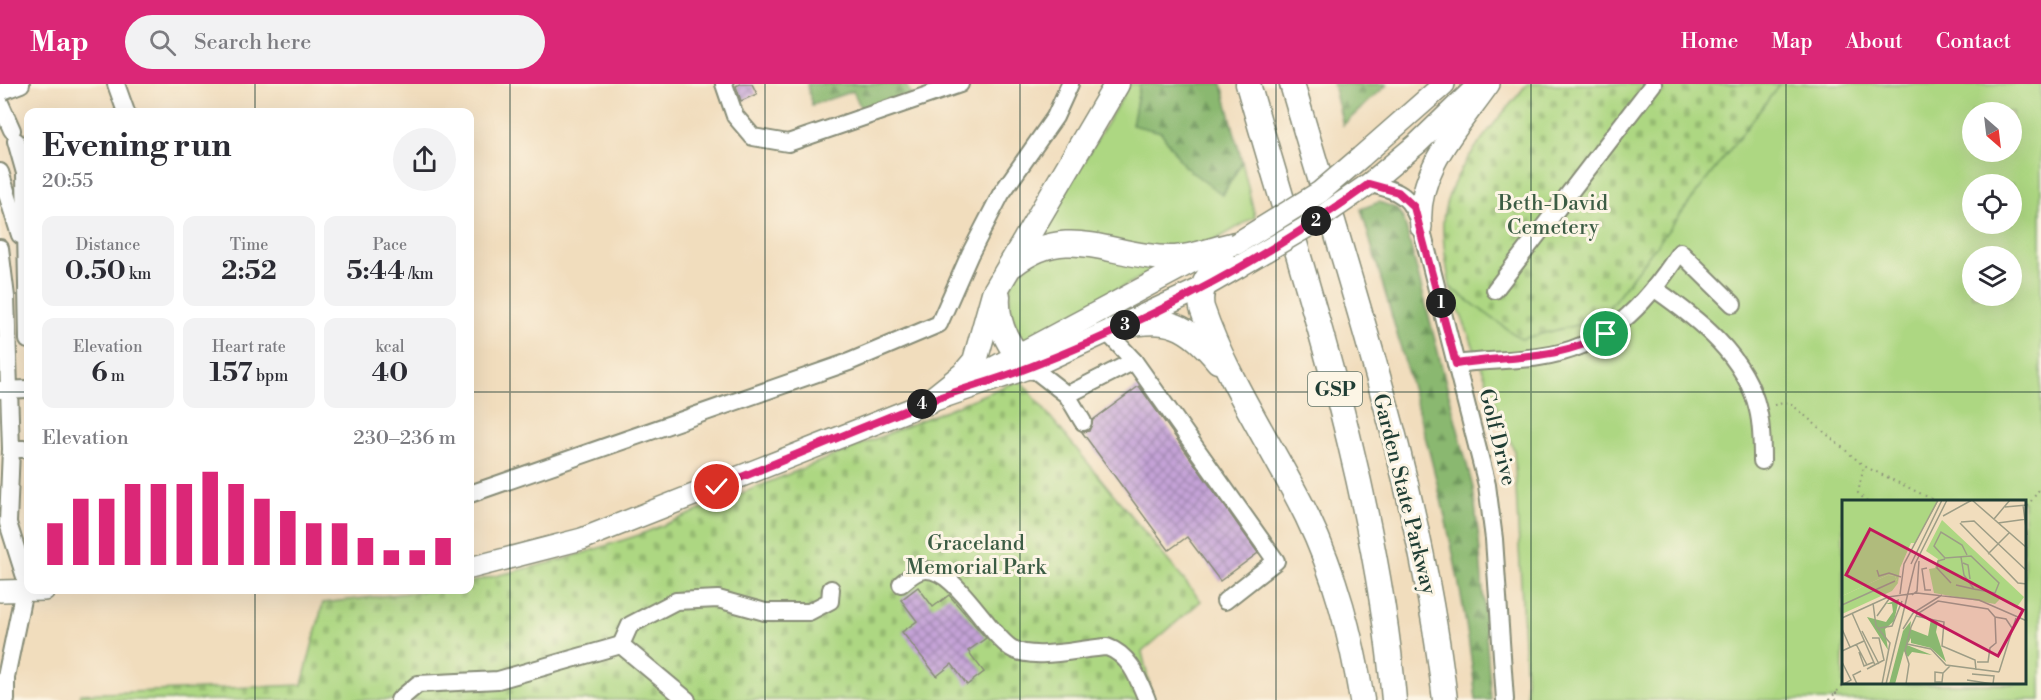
<!DOCTYPE html>
<html lang="en">
<head>
<meta charset="utf-8">
<style>
	:root { --surface:#fff; --page:#f2f2f3; --text:#2b2b33; --muted:#7c7c81; --accent:#db2777 }
	body { margin:0; font-family:"Libre Bodoni",serif; background:var(--page); color:var(--text); height:100vh; display:flex; flex-direction:column; font-size:22px; white-space:nowrap }
	* { box-sizing:border-box; margin:0 }
	p { font-size:20px; color:var(--muted) }
	.icon { flex:none; width:33px; height:33px; fill:none; stroke:currentColor; stroke-width:2; stroke-linecap:round; stroke-linejoin:round }
	.map { position:relative; flex:1; overflow:hidden }
	.sheet { position:absolute; left:24px; top:24px; width:450px; height:486px; display:flex; flex-direction:column; background:var(--surface); border-radius:12px; box-shadow:0 6px 24px #0002 }
	.sheet>* { flex:none }
	.needle { width:39px; rotate:152deg }
	.controls { position:absolute; left:1962px; top:18px; display:grid; gap:12px }
	.controls a { display:grid; place-items:center; width:60px; height:60px; border-radius:50%; background:var(--surface); box-shadow:0 6px 24px #0002; font-size:30px }
	.pin { position:absolute; display:grid; place-items:center; width:51px; height:51px; color:#fff; margin:-26px; border:3px solid #fff; border-radius:50%; box-shadow:0 2px 6px #0007 }
	.km { position:absolute; width:30px; height:30px; margin:-15px; border-radius:50%; background:#222; color:#fff; font-size:16px; line-height:30px; text-align:center }
	.round { display:grid; place-items:center; flex:none; width:63px; height:63px; border-radius:32px; background:var(--page) }
	.summary { display:flex; align-items:center; justify-content:space-between; height:102px; padding:0 18px }
	h1 { font-size:33px; font-weight:700; line-height:45px }
	.stats { display:grid; grid-template-columns:repeat(3,1fr); gap:9px; height:102px; padding:6px 18px }
	.stats div { display:grid; align-content:center; border-radius:12px; background:var(--page); text-align:center }
	.stats b { font-size:26px; font-weight:700 }
	.stats small { font-size:16px; font-weight:400 }
	.stats p { font-size:16px }
	.chart { height:168px; padding:12px 18px }
	.chart p { display:flex; justify-content:space-between }
	.chart svg { width:100%; height:108px; margin-top:6px; stroke:var(--accent); stroke-width:6 }
	header { display:flex; align-items:center; gap:36px; box-sizing:border-box; height:84px; padding:0 30px; background:var(--accent); color:#fff }
	header strong { font-size:28px }
	nav { display:flex; gap:33px; margin-inline-start:auto; font-size:21px }
	.search { width:420px; height:54px; background:var(--page); display:flex; align-items:center; gap:15px; box-sizing:border-box; padding:0 21px; border-radius:33px; color:var(--muted); font-size:22px }
	.map>svg:first-child { display:block }
	.grass { fill:#add782; stroke:#668a5b; stroke-width:1.5; fill-rule:evenodd }
	.forest { fill:url(#forest-firs); stroke:#547a52; stroke-width:1.5 }
	.cemetery { fill:url(#cemetery-stones); stroke:#668a5b; stroke-width:1.5 }
	.building { fill:url(#building-cross-hatch) }
	.lines { fill:none; stroke-linecap:round; stroke-linejoin:round }
	.minor-casing { stroke:#888d78; stroke-width:20 }
	.major-casing { stroke:#888d78; stroke-width:24 }
	.highway-casing { stroke:#888d78; stroke-width:27 }
	.path { stroke:#888d78; stroke-width:2; stroke-dasharray:1.5 4.5; stroke-linecap:butt }
	.minor { stroke:#fff; stroke-width:16 }
	.major { stroke:#fff; stroke-width:21 }
	.highway { stroke:#fff; stroke-width:24 }
	.major-bridge-casing { stroke:#888d78; stroke-width:24; stroke-linecap:butt }
	.major-bridge { stroke:#fff; stroke-width:21 }
	.route-casing { stroke:#fff; stroke-width:12 }
	.route { stroke:#db2777; stroke-width:8 }
	.grid { fill:none; stroke:#1f3d34; stroke-width:1.5; stroke-opacity:0.55 }
	.labels { text-anchor:middle; stroke-width:6; stroke-linejoin:round; paint-order:stroke }
	.shield { fill:#fcf5e5; stroke:#617469; stroke-width:1.5 }
	.shield-label { font-size:20px; font-weight:bold; fill:#1f3d34 }
	.park-label { font-size:21px; fill:#3b5c44; stroke:#fcf5e5 }
	.street-label { font-size:21px; fill:#1f3d34; stroke:#fcf5e5 }
	.inset-road { fill:none; stroke:#9d9d86; stroke-width:1.5 }
	.view { fill:#c2185b; fill-opacity:0.15; stroke:#c2185b; stroke-width:3 }
	.inset-edge { fill:none; stroke:#1f3d34; stroke-width:3 }
</style>
</head>
<body>
<header>
<strong>Map</strong>
<div class="search"><svg class="icon" aria-label="search" viewBox="0 0 24 24"><circle cx="10" cy="10" r="6"/><path d="M15 15l6 6"/></svg>Search here</div>
<nav><a>Home</a><a>Map</a><a>About</a><a>Contact</a></nav>
</header>
<div class="map">
<svg width="2041" height="616" viewBox="0 0 2041 616">
	<defs>
		<pattern id="forest-firs" width="22" height="20" patternUnits="userSpaceOnUse" patternTransform="scale(1.5)"><rect width="22" height="20" fill="#8ab870"/><path d="M5 1l3.5 6h-7zM16 11l3.5 6h-7z" fill="#70975d"/></pattern>
		<pattern id="cemetery-stones" width="16" height="16" patternUnits="userSpaceOnUse" patternTransform="scale(1.5)"><rect width="16" height="16" fill="#add782"/><path d="M2 7V4a2 2 0 0 1 4 0v3zM10 15v-3a2 2 0 0 1 4 0v3z" fill="#94b971"/></pattern>
		<pattern id="building-cross-hatch" width="8" height="8" patternUnits="userSpaceOnUse" patternTransform="scale(1.5)"><rect width="8" height="8" fill="#c5a3d7"/><path d="M0 0l8 8M0 8l8-8" fill="none" stroke="#9f86af"/></pattern>
	</defs>
	<rect width="100%" height="100%" fill="#fcf5e5"/>
	<filter id="ink" filterUnits="userSpaceOnUse"><feTurbulence type="fractalNoise" baseFrequency=".0167" numOctaves="2"/><feDisplacementMap in="SourceGraphic" scale="12" xChannelSelector="R" yChannelSelector="G"/><feConvolveMatrix kernelMatrix="1 2 1 2 8 2 1 2 1" color-interpolation-filters="sRGB"/></filter>
	<filter id="wash" filterUnits="userSpaceOnUse"><feTurbulence type="fractalNoise" baseFrequency=".008" numOctaves="4" result="noise"/><feDisplacementMap in="SourceGraphic" scale="24" xChannelSelector="R" yChannelSelector="G"/><feGaussianBlur stdDeviation="1.35" result="paint"/><feColorMatrix in="noise" values="0 0 0 0 0 0 0 0 0 0 0 0 0 0 0 0 0 1.4 0 .05"/><feComposite in="paint" operator="in"/></filter>
	<g filter="url(#wash)">
		<rect width="100%" height="100%" fill="#f1ddbd"/>
		<g class="grass">
			<path d="M1130 0H1140L1133 41 1159 45 1223 111 1242 78 1255 133 1207 161 1175 167 1045 153 1042 147Z"/>
			<path d="M1780 0H2041V616H1527L1514 366 1450 203 1521 255 1600 235ZM1972 28H2012V68H1972ZM1972 100H2012V140H1972ZM1972 172H2012V212H1972ZM1843 418H2024V600H1843Z"/>
			<path d="M1054 164 1152 181 1151 188 1023 256C1012 240 1002 205 1018 189 1028 180 1042 172 1054 164Z"/>
		</g>
		<g class="forest">
			<path d="M807 0H905L912 11 862 27 853 7 812 21Z"/>
			<path d="M1140 0H1222L1242 78 1222 111 1184 82 1161 48 1132 41Z"/>
			<path d="M1333 0H1388L1343 41Z"/>
			<path d="M1379 118 1396 124 1404 136 1473 404 1479 456 1491 616H1476C1459 448 1407 287 1361 125Z"/>
		</g>
		<g class="cemetery">
			<path d="M1527 0H1780L1600 235 1521 255 1450 203C1447 182 1442 159 1443 138 1446 88 1497 38 1527 0Z"/>
			<path d="M1020 296 1201 517 1142 568 1153 616H79L80 610 302 601 323 519 434 506H470V498L562 476 639 451Z"/>
		</g>
		<g id="blocks">
			<g class="building">
				<path d="M740 0H752L757 10 741 17 736 2Z"/>
				<path d="M1139 302 1258 469 1220 497 1187 453 1169 466 1082 348 1089 347 1093 336Z"/>
				<path d="M918 503 933 523 949 511 986 554 968 567 984 588 967 601 952 580 937 592 902 548 917 537 901 516Z"/>
			</g>
		</g>
	</g>
	<g filter="url(#ink)">
		<use href="#blocks" fill-opacity="0" stroke="#888d78" stroke-width="1.5"/>
		<g class="lines">
			<g class="minor-casing">
				<g id="minor">
					<path d="M116 0 126 28"/>
					<path d="M724 0 735 32 753 53 788 59 960 0"/>
					<path d="M0 8 21 0"/>
					<path d="M0 19 12 46"/>
					<path d="M16 57 25 89 28 256"/>
					<path d="M0 88 20 151"/>
					<path d="M1369 100C1400 106 1411 112 1421 143L1487 401 1494 455 1505 616"/>
					<path d="M0 164 6 213 11 365 8 439 26 496"/>
					<path d="M1655 205C1698 235 1746 272 1758 326 1762 342 1762 360 1762 377"/>
					<path d="M1495 206 1653 0"/>
					<path d="M1108 249 1134 277"/>
					<path d="M1456 280C1484 276 1511 277 1539 273 1606 264 1645 222 1680 168L1733 220"/>
					<path d="M1031 283 1067 311 1083 338"/>
					<path d="M0 306 28 305"/>
					<path d="M1067 311 1134 277 1276 477 1225 517"/>
					<path d="M11 365H28"/>
					<path d="M470 410 849 278 939 240 970 170 1001 110 1055 33 1070 0"/>
					<path d="M901 500C906 496 913 489 920 487 952 477 986 548 1011 564 1033 578 1081 564 1107 563 1130 571 1138 594 1147 616"/>
					<path d="M6 616V593L26 496"/>
					<path d="M399 616 418 600 498 596 621 561"/>
					<path d="M687 616 621 561 630 541 676 517 718 515 765 528H809L830 517 831 505"/>
				</g>
			</g>
			<g class="major-casing">
				<g id="major">
					<path d="M1361 73 1444 0"/>
					<path d="M1369 100 1418 59 1471 8"/>
					<path d="M1421 143C1416 86 1459 43 1489 0"/>
					<path d="M980 291 1201 173"/>
					<path d="M470 484 582 455 929 318 1031 283 1202 204 1240 182"/>
					<path d="M0 507 44 506"/>
				</g>
			</g>
			<g class="highway-casing">
				<g id="highway">
					<path d="M1248 0C1306 202 1376 405 1394 616"/>
					<path d="M1292 0C1351 203 1421 405 1445 616"/>
					<path d="M1236 160C1220 180 1196 196 1202 224 1227 297 1273 363 1307 432 1336 492 1351 551 1362 616"/>
					<path d="M1014 180C1068 138 1110 173 1169 174 1191 175 1214 164 1236 160"/>
					<path d="M998 212C996 240 1009 267 1031 283"/>
					<path d="M1121 243C1166 231 1189 241 1218 277"/>
					<path d="M929 318 964 290 975 277 994 209 1117 0"/>
				</g>
			</g>
			<g class="path">
				<path d="M1774 321 1789 318 1864 382"/>
				<path d="M1867 418 1858 409 1864 382 1938 418"/>
				<path d="M2024 427 2041 403"/>
				<path d="M1829 616 1844 600"/>
				<path d="M1836 616V608"/>
			</g>
			<use href="#minor" class="minor"/>
			<use href="#major" class="major"/>
			<use href="#highway" class="highway"/>
			<g class="major-bridge-casing">
				<g id="major-bridge">
					<path d="M1236 160 1320 108 1361 73"/>
					<path d="M1240 182 1305 144 1369 100"/>
				</g>
			</g>
			<use href="#major-bridge" class="major-bridge"/>
		</g>
	</g>
	<g class="lines" filter="url(#ink)">
		<g class="route-casing">
			<path id="route" d="M717 403C787 375 857 345 927 318 961 305 997 296 1030 283 1149 237 1266 175 1369 100L1398 108 1414 123 1456 280C1511 271 1556 277 1606 250"/>
		</g>
		<use href="#route" class="route"/>
	</g>
	<path class="grid" d="M255 0V28M510 0V616M765 0V616M1020 0V616M1276 0V616M1531 0V616M1786 0V616M0 308H28M470 308H2041M255 506V616"/>
	<g class="labels">
		<rect class="shield" x="1308" y="288" width="54" height="34" rx="4.5"/>
		<g class="shield-label">
			<text x="1335" y="312">GSP</text>
		</g>
		<g class="park-label">
			<text x="1553" y="126">Beth-David<tspan x="1553" dy="24">Cemetery</tspan></text>
			<text x="976" y="466">Graceland<tspan x="976" dy="24">Memorial Park</tspan></text>
		</g>
		<g class="street-label">
			<text transform="translate(1498 353) rotate(76)" y="7">Golf Drive</text>
			<text transform="translate(1405 410) rotate(76)" y="7">Garden State Parkway</text>
		</g>
	</g>
	<g transform="translate(1842 416)">
		<rect width="184" height="184" fill="#f1ddbd"/>
		<path d="M0 0H97L73 43H69L58 68 56 83 53 76 46 75 0 96Z" fill="#add782"/>
		<path d="M57 99 52 121 43 129 46 150 25 117 44 122 51 112 50 104H44ZM89 119 96 122 94 132 104 162 89 148 69 143V138L65 145 90 155 70 152 66 157 62 151 53 184H47L61 131 69 121 68 129 86 136Z" fill="#8ab870"/>
		<path d="M100 20 182 97 175 107 158 99 153 104 92 93 87 69 93 68 96 59 84 51ZM46 75 53 76 56 83 50 91 0 114V96Z" fill="#add782"/>
		<path class="inset-road" d="M130 0 185 48M181 5 185 35M163 7 185 5M101 16 130 0M152 19 168 0M119 22 132 21 185 71M118 23 176 83 185 84M156 23 185 19M146 54 167 33M125 55 120 45 99 32 92 46 103 58 129 56 157 83 153 93 132 89M103 59 96 61 95 68 109 83M121 63 126 65 128 79M69 64 100 0M85 68 80 69 83 90H89M35 70 37 76 47 73 59 77M114 85 132 89 122 75 119 57M58 94 62 64 96 0M70 95 75 91 77 61M31 103 34 126 48 143 40 184M0 105 53 81M10 113 33 165M35 116 47 99M74 116 102 122 100 146 133 160 134 170M0 118 46 97 75 93 137 100 185 121M37 128 50 126 60 101M0 129 8 147M61 129 71 113 100 95M20 131 37 164M14 144 25 165M65 144 89 149 104 165 157 172M0 151 22 141M17 152 22 166 32 162M0 162 9 180 2 184M135 162H146L148 148 154 143 153 117M25 169 42 160 37 138H30M157 172 174 118M101 173 93 172V182H100L101 173 108 166M130 174 152 176 151 184M125 180 151 184M15 184 11 175 19 171M44 184 73 64 105 0M64 184 67 164 63 151 69 127 75 114 96 101 146 109 153 117 164 119 170 128"/>
		<path class="view" d="M28 29 181 110 156 156 4 75Z"/>
		<rect width="184" height="184" class="inset-edge"/>
	</g>
</svg>
<div class="controls">
<a><svg class="needle" viewBox="-14 -14 28 28"><path d="M0-13l5 13h-10z" fill="#e53935"/><path d="M0 13l5-13h-10z" fill="#7c7c81"/></svg></a>
<a><svg class="icon" aria-label="locate" viewBox="0 0 24 24"><circle cx="12" cy="12" r="6"/><path d="M12 2v4M12 18v4M2 12h4M18 12h4"/></svg></a>
<a><svg class="icon" aria-label="layers" viewBox="0 0 24 24"><path d="M12 4l9 5-9 5-9-5zM3 14l9 5 9-5"/></svg></a>
</div>
<div class="pin" style="left:1606px;top:250px;background:#1e9e55"><svg class="icon" aria-label="arrive" viewBox="0 0 24 24"><path d="M6 21V4h12l-3 4 3 4H6"/></svg></div>
<div class="pin" style="left:717px;top:403px;background:#d93025"><svg class="icon" aria-label="check" viewBox="0 0 24 24"><path d="M5 12l5 5 9-10"/></svg></div>
<b class="km" style="left:1441px;top:219px">1</b>
<b class="km" style="left:1316px;top:137px">2</b>
<b class="km" style="left:1125px;top:241px">3</b>
<b class="km" style="left:922px;top:320px">4</b>
<section class="sheet">
<div class="summary"><div><h1>Evening run</h1><p>20:55</p></div><a class="round"><svg class="icon" aria-label="share" viewBox="0 0 24 24"><path d="M12 15V3M7 8l5-5 5 5M5 13v7h14v-7"/></svg></a></div>
<div class="stats">
<div><p>Distance</p><b>0.50<small> km</small></b></div>
<div><p>Time</p><b>2:52</b></div>
<div><p>Pace</p><b>5:44<small> /km</small></b></div>
</div>
<div class="stats">
<div><p>Elevation</p><b>6<small> m</small></b></div>
<div><p>Heart rate</p><b>157<small> bpm</small></b></div>
<div><p>kcal</p><b>40</b></div>
</div>
<div class="chart"><p><span>Elevation</span>230–236 m</p>
<svg viewBox="0 0 160 44" preserveAspectRatio="none"><path d="M5 44V27M15 44V17M25 44V17M35 44V11M45 44V11M55 44V11M65 44V6M75 44V11M85 44V17M95 44V22M105 44V27M115 44V27M125 44V33M135 44V38M145 44V38M155 44V33"/></svg>
</div>
</section>
</div>
</body>
</html>
